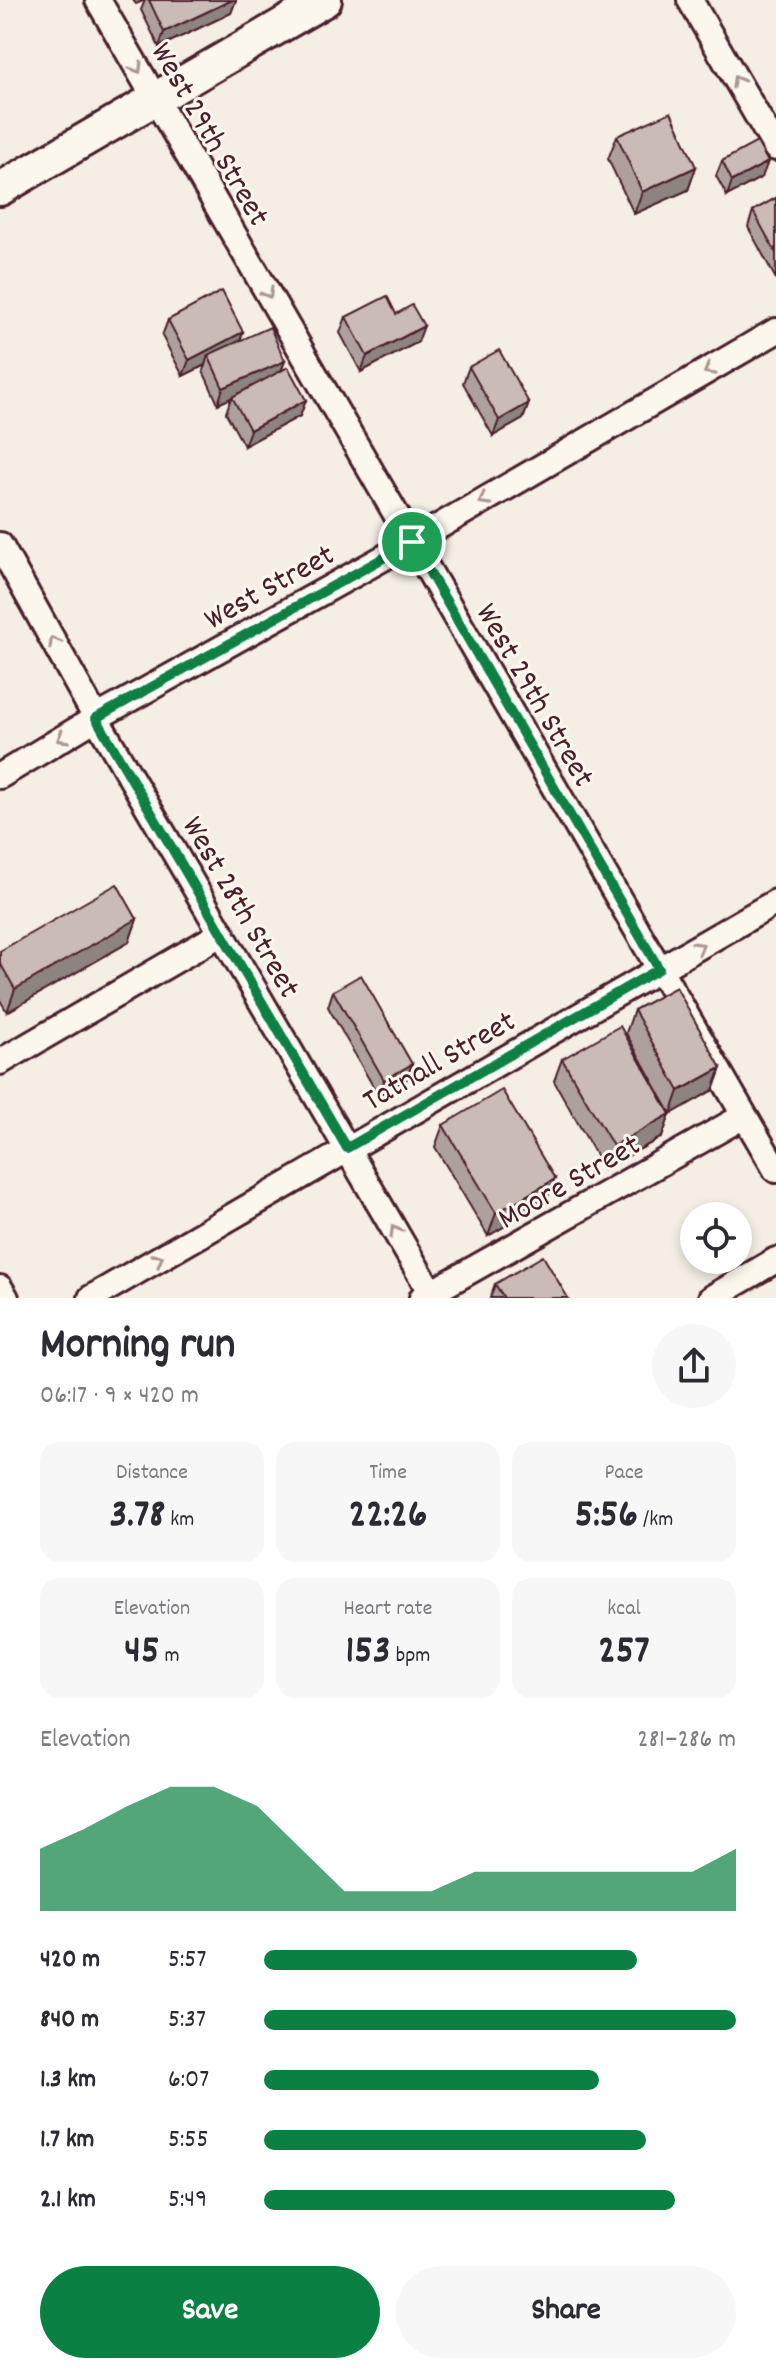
<!DOCTYPE html>
<html lang="en">
<head>
<meta charset="utf-8">
<style>
	:root { --surface:#fff; --page:#f7f7f7; --text:#2b2b33; --muted:#7c7c81; --accent:#0b8043 }
	body { margin:0; font-family:Dekko,sans-serif; background:var(--page); color:var(--text); height:100vh; display:flex; flex-direction:column; font-size:30px; white-space:nowrap }
	* { box-sizing:border-box; margin:0 }
	p { font-size:26px; color:var(--muted) }
	.icon { flex:none; width:44px; height:44px; fill:none; stroke:currentColor; stroke-width:2; stroke-linecap:round; stroke-linejoin:round }
	.map { position:relative; height:1298px; overflow:hidden }
	.details { display:flex; flex-direction:column; background:var(--surface); flex:1 }
	.details>* { flex:none }
	.buttons { position:absolute; left:680px; top:1202px; display:grid; gap:16px }
	.buttons a { display:grid; place-items:center; width:72px; height:72px; border-radius:50%; background:var(--surface); box-shadow:0 4px 12px #0003; font-size:40px }
	.pin { position:absolute; display:grid; place-items:center; width:68px; height:68px; color:#fff; margin:-34px; border:4px solid #fff; border-radius:50%; box-shadow:0 2px 8px #0007 }
	.round { display:grid; place-items:center; flex:none; width:84px; height:84px; border-radius:42px; background:var(--page) }
	.headline { display:flex; align-items:center; justify-content:space-between; height:136px; padding:0 40px }
	h1 { font-size:44px; font-weight:700; line-height:60px }
	.figures { display:grid; grid-template-columns:repeat(3,1fr); gap:12px; height:136px; padding:8px 40px }
	.figures div { display:grid; align-content:center; border-radius:20px; background:var(--page); text-align:center }
	.figures b { font-size:40px; font-weight:700 }
	.figures small { font-size:22px; font-weight:400 }
	.figures p { font-size:22px }
	.chart { height:224px; padding:16px 40px }
	.chart p { display:flex; justify-content:space-between }
	.chart svg { width:100%; height:144px; margin-top:8px; fill:var(--accent); opacity:.7 }
	.cta { display:flex; gap:16px; margin-top:auto; padding:16px 40px }
	.cta a { flex:1; height:92px; border-radius:48px; background:var(--accent); color:#fff; font-size:32px; font-weight:700; line-height:92px; text-align:center }
	.cta a+a { background:var(--page); color:var(--text) }
	ul { padding:0 40px; list-style:none; font-size:26px }
	li { display:grid; grid-template-columns:128px 96px 1fr; align-items:center; height:60px }
	li i { height:20px; border-radius:10px; background:var(--accent) }
	.map>svg:first-child { display:block }
	.lines { fill:none; stroke-linecap:round; stroke-linejoin:round }
	.minor-casing { stroke:#4a1f2b; stroke-width:30 }
	.secondary-casing { stroke:#4a1f2b; stroke-width:38 }
	.minor { stroke:#fbf7ec; stroke-width:24 }
	.secondary { stroke:#fbf7ec; stroke-width:32 }
	.wall { fill:#aea19d; stroke:#4a1f2b; stroke-width:2 }
	.shaded-wall { fill:#8d837f; stroke:#4a1f2b; stroke-width:2 }
	.building { fill:#cabbb6; stroke:#4a1f2b; stroke-width:2 }
	.oneway { stroke:#ab9695 }
	.route-casing { stroke:#fff; stroke-width:16 }
	.route { stroke:#0b8043; stroke-width:10 }
	.labels { text-anchor:middle; stroke-width:6; stroke-linejoin:round; paint-order:stroke }
	.street-label { font-size:32px; fill:#4a1f2b; stroke:#fbf7ec }
</style>
</head>
<body>
<div class="map">
<svg width="776" height="1298" viewBox="0 0 776 1298">
	<rect width="100%" height="100%" fill="#f4eee4"/>
	<filter id="ink" filterUnits="userSpaceOnUse"><feTurbulence type="fractalNoise" baseFrequency=".0125" numOctaves="2"/><feDisplacementMap in="SourceGraphic" scale="16" xChannelSelector="R" yChannelSelector="G"/><feConvolveMatrix kernelMatrix="1 2 1 2 8 2 1 2 1" color-interpolation-filters="sRGB"/></filter>
	<g filter="url(#ink)">
		<g class="lines">
			<g class="minor-casing">
				<g id="minor">
					<path d="M98 0 776 1170"/>
					<path d="M690 0 776 148"/>
					<path d="M0 545 96 718 434 1298"/>
					<path d="M0 776 96 718 412 542 776 331"/>
					<path d="M0 1062 222 933"/>
					<path d="M0 1288 6 1298"/>
					<path d="M91 1298 776 902"/>
					<path d="M422 1298 744 1116"/>
					<path d="M711 1298 776 1260"/>
				</g>
			</g>
			<g class="secondary-casing">
				<path id="secondary" d="M0 189 325 0"/>
			</g>
			<use href="#minor" class="minor"/>
			<use href="#secondary" class="secondary"/>
		</g>
		<g class="wall">
			<path d="M133 0H236L231 13 159 47 141 10 145 0 136 4Z"/>
			<path d="M617 136 696 167 688 190 634 214 608 159Z"/>
			<path d="M722 161 762 177 727 196 716 176Z"/>
			<path d="M776 198V279L748 227 753 211Z"/>
			<path d="M396 314 418 342 361 372 340 333 346 317Z"/>
			<path d="M168 320 240 341 285 361 281 371 306 400 300 416 244 446 226 413 231 398 218 404 203 371 205 365 183 376 162 336Z"/>
			<path d="M469 367 529 403 523 419 493 436 463 383Z"/>
			<path d="M137 919 129 942 7 1012 0 1000V951Z"/>
			<path d="M333 991 412 1064 406 1080 378 1095 328 1007Z"/>
			<path d="M634 1010 721 1068 713 1090 671 1114 626 1033Z"/>
			<path d="M562 1059 670 1114 662 1137 604 1169 554 1081Z"/>
			<path d="M443 1125 546 1202 488 1236 435 1147Z"/>
			<path d="M495 1284 568 1298H490Z"/>
		</g>
		<g class="shaded-wall">
			<path d="M232 0H236L231 13 159 47 164 32Z"/>
			<path d="M768 162 762 177 727 196 732 181Z"/>
			<path d="M696 167 688 190 634 214 642 192Z"/>
			<path d="M424 326 418 342 361 372 367 356Z"/>
			<path d="M243 332 238 347 208 355 205 365 183 376 189 360Z"/>
			<path d="M285 361 279 376 218 404 223 388Z"/>
			<path d="M306 400 300 416 244 446 250 430Z"/>
			<path d="M529 403 523 419 493 436 499 420Z"/>
			<path d="M137 919 129 942 7 1012 15 989Z"/>
			<path d="M412 1064 406 1080 378 1095 384 1080Z"/>
			<path d="M721 1068 713 1090 671 1114 679 1091Z"/>
			<path d="M670 1114 662 1137 604 1169 613 1146Z"/>
			<path d="M555 1179 546 1202 488 1236 496 1213Z"/>
		</g>
		<g class="building">
			<path d="M149 0H232L164 32Z"/>
			<path d="M671 112 696 167 642 192 617 136Z"/>
			<path d="M757 142 768 162 732 181 722 161Z"/>
			<path d="M776 198V253L753 211Z"/>
			<path d="M222 291 243 332 189 360 168 320Z"/>
			<path d="M387 296 396 314 412 305 424 326 367 356 346 317Z"/>
			<path d="M270 327 285 361 223 388 208 355Z"/>
			<path d="M499 350 529 403 499 420 469 367Z"/>
			<path d="M288 367 306 400 250 430 232 397Z"/>
			<path d="M117 884 137 919 15 989 0 963V951Z"/>
			<path d="M361 975 412 1064 384 1080 333 991Z"/>
			<path d="M676 987 721 1068 679 1091 634 1010Z"/>
			<path d="M620 1026 670 1114 613 1146 562 1059Z"/>
			<path d="M502 1090 555 1179 496 1213 443 1125Z"/>
			<path d="M543 1256 568 1298H504L495 1284Z"/>
		</g>
		<defs><path id="oneway-chevron" d="M-2-3.5L2.5 0L-2 3.5" fill="none" stroke-width="1.6" stroke-linecap="round" stroke-linejoin="round" transform="scale(2)"/></defs>
		<g class="oneway">
			<use href="#oneway-chevron" transform="translate(137 68) rotate(60)"/>
			<use href="#oneway-chevron" transform="translate(737 81) rotate(-120)"/>
			<use href="#oneway-chevron" transform="translate(268 293) rotate(60)"/>
			<use href="#oneway-chevron" transform="translate(709 370) rotate(150)"/>
			<use href="#oneway-chevron" transform="translate(484 500) rotate(150)"/>
			<use href="#oneway-chevron" transform="translate(54 642) rotate(-119)"/>
			<use href="#oneway-chevron" transform="translate(62 738) rotate(149)"/>
			<use href="#oneway-chevron" transform="translate(699 947) rotate(-30)"/>
			<use href="#oneway-chevron" transform="translate(395 1231) rotate(-120)"/>
			<use href="#oneway-chevron" transform="translate(158 1259) rotate(-30)"/>
		</g>
	</g>
	<g class="lines" filter="url(#ink)">
		<g class="route-casing">
			<path id="route" d="M412 542 659 969 347 1148 96 718Z"/>
		</g>
		<use href="#route" class="route"/>
	</g>
	<g class="labels">
		<g class="street-label">
			<text transform="translate(212 133) rotate(60)" y="11">West 29th Street</text>
			<text transform="translate(268 585) rotate(-29)" y="11">West Street</text>
			<text transform="translate(537 694) rotate(60)" y="11">West 29th Street</text>
			<text transform="translate(243 906) rotate(60)" y="11">West 28th Street</text>
			<text transform="translate(438 1059) rotate(-30)" y="11">Tatnall Street</text>
			<text transform="translate(568 1180) rotate(-30)" y="11">Moore Street</text>
		</g>
	</g>
</svg>
<div class="buttons">
<a><svg class="icon" aria-label="locate" viewBox="0 0 24 24"><circle cx="12" cy="12" r="6"/><path d="M12 2v4M12 18v4M2 12h4M18 12h4"/></svg></a>
</div>
<div class="pin" style="left:412px;top:542px;background:#1e9e55"><svg class="icon" aria-label="arrive" viewBox="0 0 24 24"><path d="M6 21V4h12l-3 4 3 4H6"/></svg></div>
</div>
<section class="details">
<div class="headline"><div><h1>Morning run</h1><p>06:17 · 9 × 420 m</p></div><a class="round"><svg class="icon" aria-label="share" viewBox="0 0 24 24"><path d="M12 15V3M7 8l5-5 5 5M5 13v7h14v-7"/></svg></a></div>
<div class="figures">
<div><p>Distance</p><b>3.78<small> km</small></b></div>
<div><p>Time</p><b>22:26</b></div>
<div><p>Pace</p><b>5:56<small> /km</small></b></div>
</div>
<div class="figures">
<div><p>Elevation</p><b>45<small> m</small></b></div>
<div><p>Heart rate</p><b>153<small> bpm</small></b></div>
<div><p>kcal</p><b>257</b></div>
</div>
<div class="chart"><p><span>Elevation</span>281–286 m</p>
<svg viewBox="0 0 160 44" preserveAspectRatio="none"><path d="M0 44V25L10 19L20 12L30 6L40 6L50 12L60 25L70 38L80 38L90 38L100 32L110 32L120 32L130 32L140 32L150 32L160 25V44z"/></svg>
</div>
<ul>
<li><b>420 m</b>5:57<i style="width:79%"></i></li>
<li><b>840 m</b>5:37<i style="width:100%"></i></li>
<li><b>1.3 km</b>6:07<i style="width:71%"></i></li>
<li><b>1.7 km</b>5:55<i style="width:81%"></i></li>
<li><b>2.1 km</b>5:49<i style="width:87%"></i></li>
</ul>
<div class="cta"><a>Save</a><a>Share</a></div>
</section>
</body>
</html>
